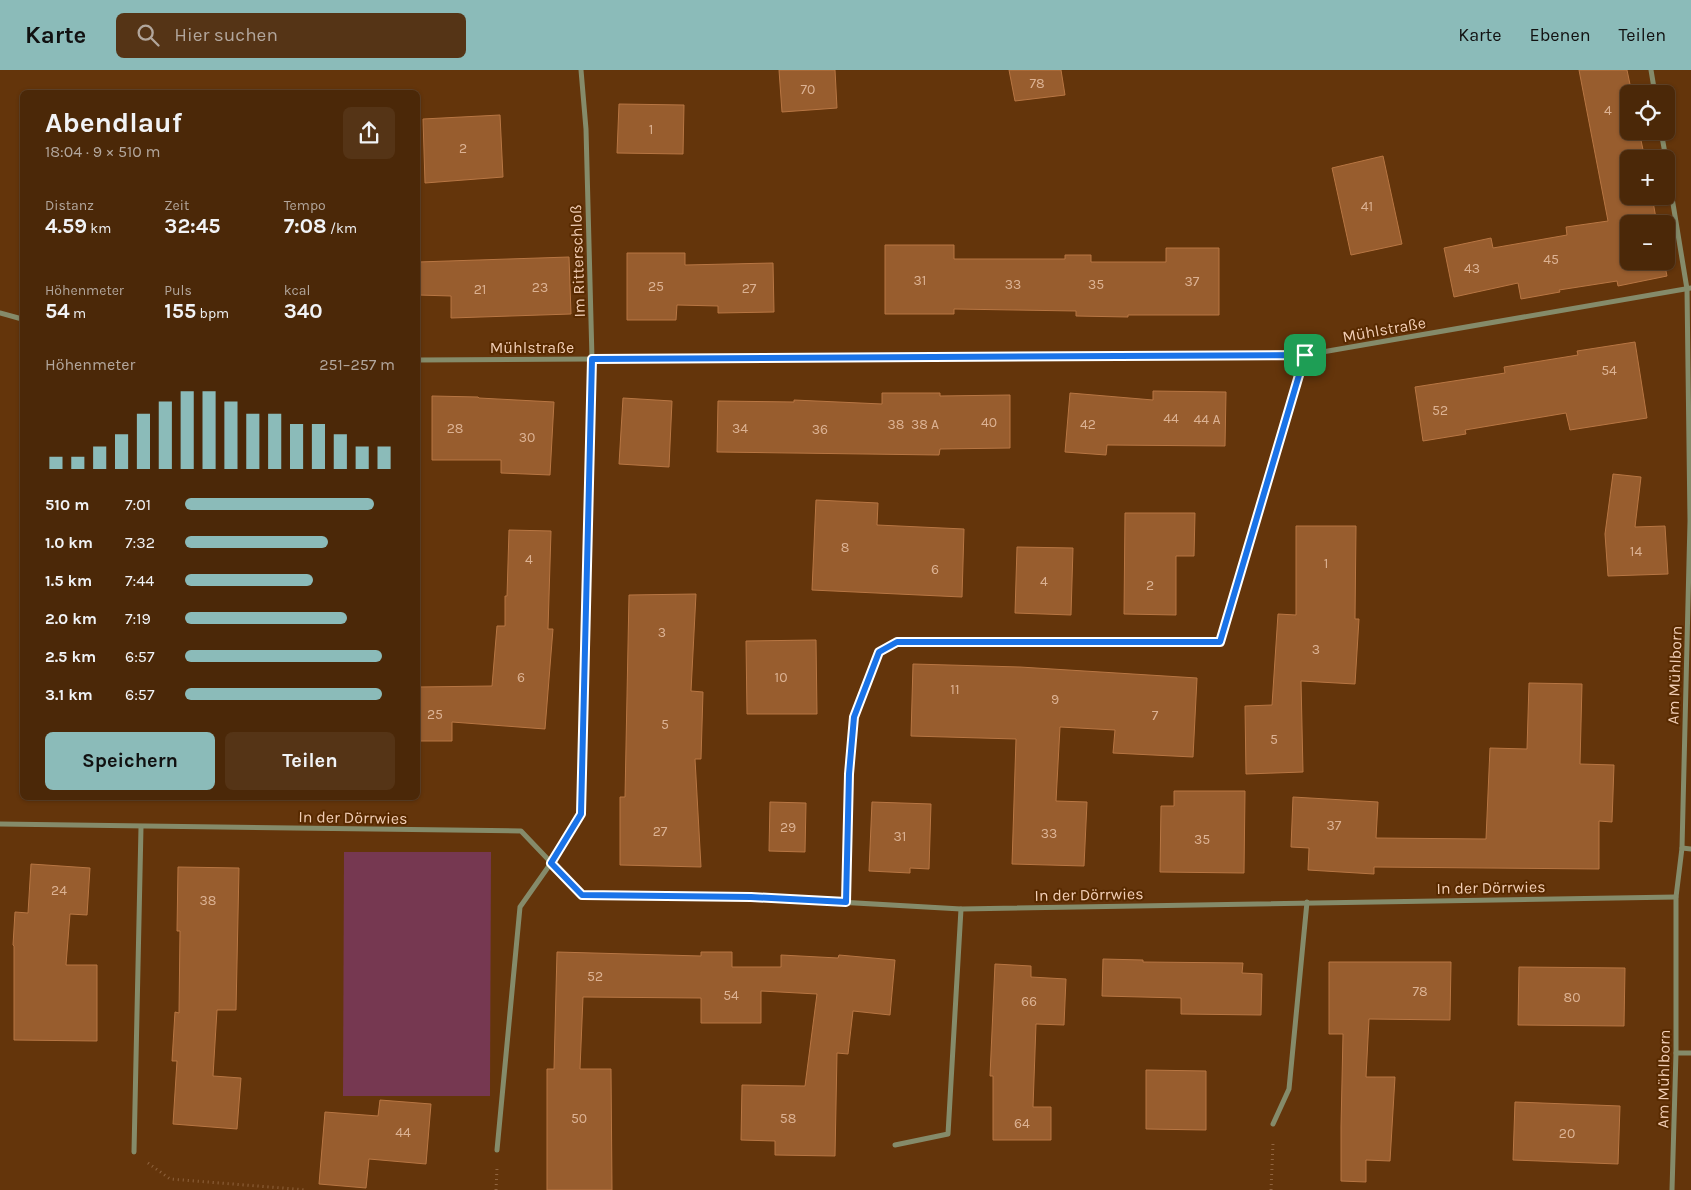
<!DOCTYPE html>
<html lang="de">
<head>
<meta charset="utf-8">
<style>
	:root { --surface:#4b2808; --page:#553416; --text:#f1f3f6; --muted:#b2a69c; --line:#624429; --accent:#8bbbb9 }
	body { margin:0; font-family:Karla,sans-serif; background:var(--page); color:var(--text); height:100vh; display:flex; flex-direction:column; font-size:19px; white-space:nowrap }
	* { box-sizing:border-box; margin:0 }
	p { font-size:16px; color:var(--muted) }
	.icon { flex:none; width:28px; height:28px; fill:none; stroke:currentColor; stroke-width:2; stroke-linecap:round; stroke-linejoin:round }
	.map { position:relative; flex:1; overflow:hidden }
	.panel { position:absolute; left:20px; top:20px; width:400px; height:710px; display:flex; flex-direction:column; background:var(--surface); border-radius:8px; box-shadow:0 1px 4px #0004,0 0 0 1px var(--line) }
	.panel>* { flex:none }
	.fabs { position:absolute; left:1620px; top:15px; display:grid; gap:10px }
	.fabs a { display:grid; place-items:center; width:55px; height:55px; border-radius:8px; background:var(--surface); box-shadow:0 1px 4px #0004,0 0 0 1px var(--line); font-size:25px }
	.pin { position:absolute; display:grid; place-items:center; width:42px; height:42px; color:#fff; margin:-21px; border-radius:10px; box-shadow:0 2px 8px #0006 }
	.round { display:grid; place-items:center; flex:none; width:52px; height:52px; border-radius:8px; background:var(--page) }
	.head { display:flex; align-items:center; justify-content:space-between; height:85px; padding:0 25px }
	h1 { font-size:28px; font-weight:700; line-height:38px }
	.metrics { display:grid; grid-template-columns:repeat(3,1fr); gap:8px; height:85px; padding:5px 25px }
	.metrics div { display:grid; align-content:center }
	.metrics b { font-size:21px; font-weight:700 }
	.metrics small { font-size:14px; font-weight:400 }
	.metrics p { font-size:14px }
	.chart { height:140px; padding:10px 25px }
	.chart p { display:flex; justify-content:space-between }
	.chart svg { width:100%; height:90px; margin-top:5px; stroke:var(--accent); stroke-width:6 }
	.cta { display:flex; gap:10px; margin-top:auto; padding:10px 25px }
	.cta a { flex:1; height:58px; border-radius:8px; background:var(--accent); color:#111; font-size:20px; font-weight:700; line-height:58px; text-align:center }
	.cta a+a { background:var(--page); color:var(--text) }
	ul { padding:0 25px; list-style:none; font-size:16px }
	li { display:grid; grid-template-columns:80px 60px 1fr; align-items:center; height:38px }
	li i { height:12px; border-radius:6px; background:var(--accent) }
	header { display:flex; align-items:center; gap:30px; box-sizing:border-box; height:70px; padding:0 25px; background:var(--accent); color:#111 }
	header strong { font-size:24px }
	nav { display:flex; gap:28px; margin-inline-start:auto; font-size:18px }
	.search { width:350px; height:45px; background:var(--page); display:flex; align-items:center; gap:12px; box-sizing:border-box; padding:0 18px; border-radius:8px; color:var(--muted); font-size:19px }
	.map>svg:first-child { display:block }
	.green { fill:#763851 }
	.building { fill:#985d2e; stroke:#b87643 }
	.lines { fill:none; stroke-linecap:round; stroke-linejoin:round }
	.path { stroke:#90643f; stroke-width:3; stroke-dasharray:1 4; stroke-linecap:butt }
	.street { stroke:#858b6a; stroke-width:5 }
	.route-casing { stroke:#fff; stroke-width:10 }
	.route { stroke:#1a73e8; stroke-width:6 }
	.labels { text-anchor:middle; stroke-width:4; stroke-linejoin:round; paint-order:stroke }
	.number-label { font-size:14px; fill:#dcb293 }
	.street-label { font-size:16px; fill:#f2ceb5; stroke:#582a00 }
</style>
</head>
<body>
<header>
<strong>Karte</strong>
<div class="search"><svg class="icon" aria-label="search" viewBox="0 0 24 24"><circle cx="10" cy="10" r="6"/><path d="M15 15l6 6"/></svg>Hier suchen</div>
<nav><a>Karte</a><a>Ebenen</a><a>Teilen</a></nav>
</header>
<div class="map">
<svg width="1691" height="1120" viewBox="0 0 1691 1120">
	<rect width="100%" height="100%" fill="#64350b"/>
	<path class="green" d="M344 782H491L490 1026H343Z"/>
	<g class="building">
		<path d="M779 0H835L837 38 782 42Z"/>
		<path d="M1009 0H1061L1065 25 1015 31Z"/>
		<path d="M1579 0H1627L1632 24H1629V61H1639L1645 89H1629V126H1652L1657 154H1629V191H1664L1667 206 1618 216 1617 211 1559 220 1560 222 1521 229 1518 213 1454 227 1444 178 1491 168 1493 178 1567 165 1566 157 1608 151Z"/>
		<path d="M619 34 684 35 683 84 617 83Z"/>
		<path d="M500 45 503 107 425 113 423 49Z"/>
		<path d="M1383 86 1402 174 1351 185 1332 98Z"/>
		<path d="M885 175H954V189H1065V185H1091V192H1166V178H1219V245H1128V247L1076 246V241L954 239V244H885Z"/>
		<path d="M627 183H685V195L773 193 774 242 718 243V236L677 235 676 250H627Z"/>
		<path d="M569 187 571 244 451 248V226L418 225V192Z"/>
		<path d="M1635 272 1647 348 1570 360 1566 343 1465 360 1466 364 1423 371 1415 317 1505 303 1504 297 1578 285 1577 281Z"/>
		<path d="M1153 321 1226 322 1225 376 1107 375 1106 385 1065 382 1070 323 1153 330Z"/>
		<path d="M882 323H940V326L1010 325V378L940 379 939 385 717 382 718 331 794 332V330L882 334Z"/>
		<path d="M432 326 478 327 479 328 554 332 550 405 501 403V390H432Z"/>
		<path d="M623 328 672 331 669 397 619 394Z"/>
		<path d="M1613 404 1641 407 1635 457 1665 456 1668 504 1608 506 1605 464Z"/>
		<path d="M816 430 878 433 877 455 964 459 962 527 812 520Z"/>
		<path d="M1125 443H1195L1194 486H1176V545L1124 544Z"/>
		<path d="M1296 456H1356L1355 549H1359L1355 614 1301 611 1303 702 1246 704 1245 636 1272 635 1278 544 1296 545Z"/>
		<path d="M509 460 551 461 548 559H553L545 659 452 652V671H418V617L492 616 497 556H505V526H507Z"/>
		<path d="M1017 477 1073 478 1071 545 1015 543Z"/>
		<path d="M696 524 691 621 703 622 701 689H695L701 797 620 795V727H625L629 525Z"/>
		<path d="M816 570 817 644H747L746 571Z"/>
		<path d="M913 594 1020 597 1197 608 1193 687 1113 683 1115 660 1060 657 1056 731 1087 732 1084 796 1012 794 1016 669 911 666Z"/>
		<path d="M1529 613 1582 614 1580 694 1614 695 1612 752 1599 751V799L1374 797V804L1308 800 1309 778 1291 777 1293 727 1378 732 1376 768 1486 769 1490 678 1527 679Z"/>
		<path d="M1174 721H1245L1244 803 1160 802 1161 736H1174Z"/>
		<path d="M770 732 806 733 805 782 769 781Z"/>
		<path d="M872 732 931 734 929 799 910 798V803L869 801Z"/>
		<path d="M31 794 90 798 87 845 70 844 66 895H97V971L14 970V876L13 875 15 842 28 843Z"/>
		<path d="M178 797 239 798 236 940H217L213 1006 241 1008 237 1059 173 1054 177 991H172L175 942 179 943 180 861H177Z"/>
		<path d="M557 882 701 886V882H732V897H781V885L838 888 839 885 895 890 890 945 853 941 848 984 837 983 835 1086 775 1085V1071L741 1070 742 1015 805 1016 817 924 761 921V953H701V928L583 927 580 999H611L612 1120H547V999H554Z"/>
		<path d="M1103 889 1143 890V892L1243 893 1242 903 1262 904 1261 945 1181 944V928L1102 926Z"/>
		<path d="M1329 892H1451L1450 950 1369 949 1366 1007H1395L1390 1091 1366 1090V1112L1341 1111V1057L1343 964H1329Z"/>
		<path d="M995 894 1031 896V907L1066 909 1064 955 1036 954 1033 1037H1051V1070H993V1006H990Z"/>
		<path d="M1519 897 1625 898 1624 956 1518 955Z"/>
		<path d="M1146 1000 1206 1001V1060L1146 1059Z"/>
		<path d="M380 1030 431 1034 426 1094 369 1089 366 1118 319 1114 325 1042 378 1046Z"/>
		<path d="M1515 1032 1620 1036 1618 1094 1513 1090Z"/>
	</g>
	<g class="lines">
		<g class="path">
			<path d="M846 814 849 704 854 647 872 599"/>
			<path d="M148 1093 170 1109 307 1120"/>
			<path d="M496 1120 497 1098"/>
			<path d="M1271 1120 1273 1073"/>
		</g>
		<g class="street">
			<path d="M1651 0 1655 24"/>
			<path d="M1661 61 1666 89"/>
			<path d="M1666 91 1687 219 1690 451 1682 778 1676 827V983L1672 1120"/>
			<path d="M0 243 22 249"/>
			<path d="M418 290 1305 285 1691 218"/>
			<path d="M879 581 897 572H1220L1305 285"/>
			<path d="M0 754 521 761 582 825 751 827 961 839 1676 827"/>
			<path d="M1682 778 1691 779"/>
			<path d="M1676 983H1691"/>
			<path d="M1273 1054 1289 1019 1307 832"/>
			<path d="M895 1075 948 1064 961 839"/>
			<path d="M497 1080 520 837 551 793 581 744 592 289 586 59 581 0"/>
			<path d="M134 1082 141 757"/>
		</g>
	</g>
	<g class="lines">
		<g class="route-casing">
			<path id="route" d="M1305 285 1220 572H897L879 582 854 647 849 704 846 832 751 827 582 825 551 793 581 744 592 289Z"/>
		</g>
		<use href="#route" class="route"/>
	</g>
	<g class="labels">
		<g class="number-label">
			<text x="1037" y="18">78</text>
			<text x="808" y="24">70</text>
			<text x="1608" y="45">4</text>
			<text x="651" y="64">1</text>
			<text x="463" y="83">2</text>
			<text x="1367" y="141">41</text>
			<text x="1551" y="194">45</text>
			<text x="1472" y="203">43</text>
			<text x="920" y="215">31</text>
			<text x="1192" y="216">37</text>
			<text x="1013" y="219">33</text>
			<text x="1096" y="219">35</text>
			<text x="656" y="221">25</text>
			<text x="540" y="222">23</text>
			<text x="749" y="223">27</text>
			<text x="480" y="224">21</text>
			<text x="1609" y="305">54</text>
			<text x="1440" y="345">52</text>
			<text x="1171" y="353">44</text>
			<text x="1207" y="354">44 A</text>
			<text x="989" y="357">40</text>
			<text x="896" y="359">38</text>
			<text x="925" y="359">38 A</text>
			<text x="1088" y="359">42</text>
			<text x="455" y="363">28</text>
			<text x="740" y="363">34</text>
			<text x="820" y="364">36</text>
			<text x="527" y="372">30</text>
			<text x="845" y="482">8</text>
			<text x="1636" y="486">14</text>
			<text x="529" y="494">4</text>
			<text x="1326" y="498">1</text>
			<text x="935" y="504">6</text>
			<text x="1044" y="516">4</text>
			<text x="1150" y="520">2</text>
			<text x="662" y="567">3</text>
			<text x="1316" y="584">3</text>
			<text x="521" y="612">6</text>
			<text x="781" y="612">10</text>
			<text x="955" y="624">11</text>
			<text x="1055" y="634">9</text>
			<text x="435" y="649">25</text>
			<text x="1155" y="650">7</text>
			<text x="665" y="659">5</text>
			<text x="1274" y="674">5</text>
			<text x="1334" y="760">37</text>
			<text x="788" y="762">29</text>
			<text x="660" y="766">27</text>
			<text x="1049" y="768">33</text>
			<text x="900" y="771">31</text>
			<text x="1202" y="774">35</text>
			<text x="59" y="825">24</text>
			<text x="208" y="835">38</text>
			<text x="595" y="911">52</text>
			<text x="1420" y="926">78</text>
			<text x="731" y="930">54</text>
			<text x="1572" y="932">80</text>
			<text x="1029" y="936">66</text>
			<text x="579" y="1053">50</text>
			<text x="788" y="1053">58</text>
			<text x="1022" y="1058">64</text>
			<text x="403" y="1067">44</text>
			<text x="1567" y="1068">20</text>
		</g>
		<g class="street-label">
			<text transform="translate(577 191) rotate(-92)" y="6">Im Ritterschloß</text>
			<text transform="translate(1384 259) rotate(-10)" y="6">Mühlstraße</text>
			<text x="532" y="283">Mühlstraße</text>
			<text transform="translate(1674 605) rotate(-88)" y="6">Am Mühlborn</text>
			<text transform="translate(353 747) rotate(1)" y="6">In der Dörrwies</text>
			<text transform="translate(1491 817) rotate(-1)" y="6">In der Dörrwies</text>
			<text transform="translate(1089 824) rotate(-1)" y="6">In der Dörrwies</text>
			<text transform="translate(1663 1009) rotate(-89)" y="6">Am Mühlborn</text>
		</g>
	</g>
</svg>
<div class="fabs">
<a><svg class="icon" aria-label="locate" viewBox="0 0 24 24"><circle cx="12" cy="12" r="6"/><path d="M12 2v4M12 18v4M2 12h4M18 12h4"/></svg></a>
<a>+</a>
<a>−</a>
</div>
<div class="pin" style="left:1305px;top:285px;background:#1e9e55"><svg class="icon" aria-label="arrive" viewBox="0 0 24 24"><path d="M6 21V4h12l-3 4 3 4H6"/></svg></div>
<section class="panel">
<div class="head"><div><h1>Abendlauf</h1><p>18:04 · 9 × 510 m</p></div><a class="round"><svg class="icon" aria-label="share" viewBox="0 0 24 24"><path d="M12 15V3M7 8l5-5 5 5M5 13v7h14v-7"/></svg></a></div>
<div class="metrics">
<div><p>Distanz</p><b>4.59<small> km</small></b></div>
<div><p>Zeit</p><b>32:45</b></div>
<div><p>Tempo</p><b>7:08<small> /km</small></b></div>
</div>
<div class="metrics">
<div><p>Höhenmeter</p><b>54<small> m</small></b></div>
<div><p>Puls</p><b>155<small> bpm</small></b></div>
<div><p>kcal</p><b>340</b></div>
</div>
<div class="chart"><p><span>Höhenmeter</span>251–257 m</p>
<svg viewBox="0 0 160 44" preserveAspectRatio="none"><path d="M5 44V38M15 44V38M25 44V33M35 44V27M45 44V17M55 44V11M65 44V6M75 44V6M85 44V11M95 44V17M105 44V17M115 44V22M125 44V22M135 44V27M145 44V33M155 44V33"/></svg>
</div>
<ul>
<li><b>510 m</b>7:01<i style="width:90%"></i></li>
<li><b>1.0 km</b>7:32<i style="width:68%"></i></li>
<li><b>1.5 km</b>7:44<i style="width:61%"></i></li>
<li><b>2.0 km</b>7:19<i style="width:77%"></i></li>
<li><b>2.5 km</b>6:57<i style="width:94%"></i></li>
<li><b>3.1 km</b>6:57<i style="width:94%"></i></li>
</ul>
<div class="cta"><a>Speichern</a><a>Teilen</a></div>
</section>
</div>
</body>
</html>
